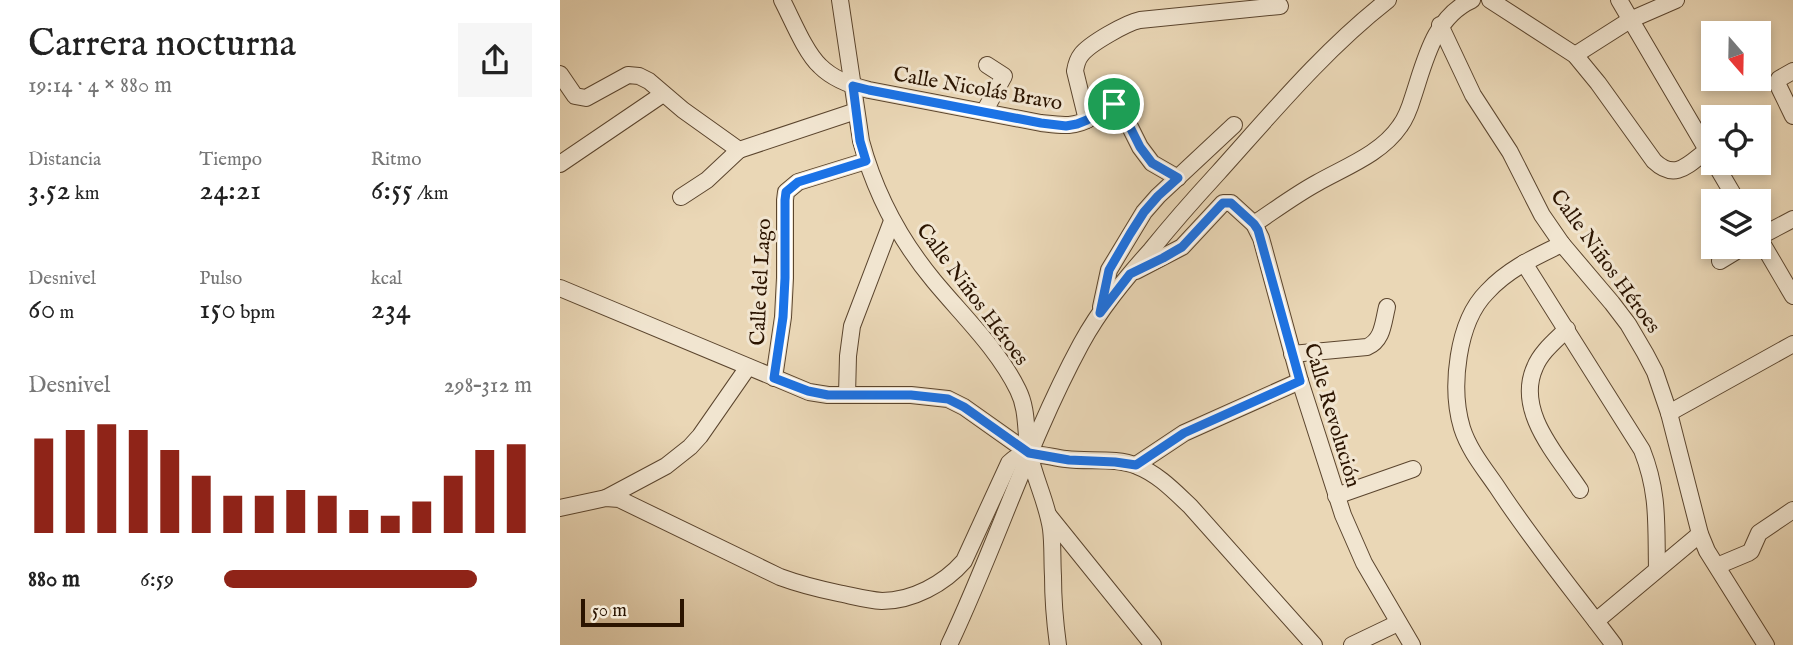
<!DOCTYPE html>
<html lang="es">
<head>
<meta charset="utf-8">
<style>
	:root { --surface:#fff; --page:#f6f6f6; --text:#222; --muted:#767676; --accent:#8f2418 }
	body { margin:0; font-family:"IM FELL English",serif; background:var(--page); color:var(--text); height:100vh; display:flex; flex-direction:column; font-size:26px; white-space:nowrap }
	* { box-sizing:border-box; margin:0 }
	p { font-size:23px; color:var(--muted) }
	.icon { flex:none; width:38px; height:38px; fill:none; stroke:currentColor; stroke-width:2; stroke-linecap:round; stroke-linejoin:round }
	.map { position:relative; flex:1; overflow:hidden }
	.drawer { display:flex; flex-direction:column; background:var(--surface); width:560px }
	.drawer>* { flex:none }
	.needle { width:46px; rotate:160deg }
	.buttons { position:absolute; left:1141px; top:21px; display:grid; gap:14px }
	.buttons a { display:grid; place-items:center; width:70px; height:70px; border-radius:0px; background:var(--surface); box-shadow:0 4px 10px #0003; font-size:35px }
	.scale { position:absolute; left:21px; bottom:18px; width:103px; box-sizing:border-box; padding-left:7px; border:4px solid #2b1400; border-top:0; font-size:19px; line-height:24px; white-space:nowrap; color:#2b1400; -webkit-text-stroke:5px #f1e5d0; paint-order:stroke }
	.pin { position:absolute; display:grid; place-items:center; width:60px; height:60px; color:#fff; margin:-30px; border:4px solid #fff; border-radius:50%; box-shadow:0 2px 7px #0007 }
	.round { display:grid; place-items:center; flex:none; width:74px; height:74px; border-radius:0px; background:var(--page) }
	.headline { display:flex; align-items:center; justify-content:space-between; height:119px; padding:0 28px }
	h1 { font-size:38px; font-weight:600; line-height:52px }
	.figures { display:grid; grid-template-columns:repeat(3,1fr); gap:10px; height:119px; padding:7px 28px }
	.figures div { display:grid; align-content:center }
	.figures b { font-size:30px; font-weight:600 }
	.figures small { font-size:19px; font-weight:400 }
	.figures p { font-size:19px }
	.chart { height:196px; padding:14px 28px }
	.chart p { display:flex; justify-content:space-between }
	.chart svg { width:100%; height:126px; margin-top:7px; stroke:var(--accent); stroke-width:6 }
	ul { padding:0 28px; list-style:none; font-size:23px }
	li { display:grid; grid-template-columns:112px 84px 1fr; align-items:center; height:52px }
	li i { height:18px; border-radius:9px; background:var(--accent) }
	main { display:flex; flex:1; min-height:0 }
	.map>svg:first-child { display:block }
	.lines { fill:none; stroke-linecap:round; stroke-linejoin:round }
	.minor-casing { stroke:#5b452e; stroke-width:18 }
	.minor { stroke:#f1e5d0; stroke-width:16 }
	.route-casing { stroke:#fff; stroke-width:14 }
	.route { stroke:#1a73e8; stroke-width:9 }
	.labels { text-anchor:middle; stroke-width:6; stroke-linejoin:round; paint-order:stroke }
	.street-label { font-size:21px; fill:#2b1400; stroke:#f1e5d0 }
</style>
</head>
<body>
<main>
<section class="drawer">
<div class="headline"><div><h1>Carrera nocturna</h1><p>19:14 · 4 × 880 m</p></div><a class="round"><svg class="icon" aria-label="share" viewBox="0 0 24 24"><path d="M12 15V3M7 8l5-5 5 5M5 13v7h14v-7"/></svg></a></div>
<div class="figures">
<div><p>Distancia</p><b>3.52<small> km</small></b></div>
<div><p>Tiempo</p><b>24:21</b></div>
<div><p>Ritmo</p><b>6:55<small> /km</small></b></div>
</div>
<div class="figures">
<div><p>Desnivel</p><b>60<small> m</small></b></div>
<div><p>Pulso</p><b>150<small> bpm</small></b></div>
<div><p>kcal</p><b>234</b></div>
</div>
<div class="chart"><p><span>Desnivel</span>298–312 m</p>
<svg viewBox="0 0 160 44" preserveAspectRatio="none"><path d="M5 44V11M15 44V8M25 44V6M35 44V8M45 44V15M55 44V24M65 44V31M75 44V31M85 44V29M95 44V31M105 44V36M115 44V38M125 44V33M135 44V24M145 44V15M155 44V13"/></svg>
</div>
<ul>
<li><b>880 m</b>6:59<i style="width:82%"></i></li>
</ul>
</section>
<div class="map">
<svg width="1233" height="645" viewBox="0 0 1233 645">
	<rect width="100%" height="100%" fill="#ead7b6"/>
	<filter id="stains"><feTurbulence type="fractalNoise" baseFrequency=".00286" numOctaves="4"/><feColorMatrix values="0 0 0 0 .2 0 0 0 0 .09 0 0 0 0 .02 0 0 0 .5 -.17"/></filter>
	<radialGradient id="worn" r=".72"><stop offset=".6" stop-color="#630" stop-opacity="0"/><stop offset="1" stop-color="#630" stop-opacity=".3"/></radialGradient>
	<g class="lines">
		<g class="minor-casing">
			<g id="minor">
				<path d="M222 0C232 19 245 52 260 66 273 79 292 86 309 90L481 123C499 125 515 128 530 118 538 113 545 106 554 104L560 107 580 147 592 163 618 178"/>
				<path d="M280 0 301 141C315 193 340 240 374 281 403 316 438 349 458 390 468 410 465 431 469 452 474 478 487 502 491 529 493 545 492 560 493 576 493 599 495 623 498 645"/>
				<path d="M930 0 1015 55 1038 83 1094 161C1115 181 1128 165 1146 151"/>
				<path d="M1059 0 1177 201"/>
				<path d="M880 25 913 95 950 152 982 215 1002 244 1052 303 1068 324 1085 353 1095 372 1109 413 1140 534 1147 551 1206 645"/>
				<path d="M1015 55 1070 20 1116 0"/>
				<path d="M1233 71 1219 79 1217 83 1233 116"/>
				<path d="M0 74 15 96 26 98 68 75 79 76 89 81 123 110 179 150"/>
				<path d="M424 112 444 76 427 65"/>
				<path d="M527 120 515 71C516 65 517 60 521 55 529 44 566 23 580 20L720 6"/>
				<path d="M0 164 103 94"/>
				<path d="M121 197 147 180 179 150 296 111"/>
				<path d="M694 224C715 210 735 195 757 183 785 167 821 154 840 126 846 118 850 107 853 97 865 61 874 17 912 0"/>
				<path d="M1199 237 1233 219"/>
				<path d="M1199 238 1233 296"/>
				<path d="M1002 244C975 257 948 269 927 292 897 322 890 388 902 428 909 450 924 468 937 487 973 542 1015 593 1054 645"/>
				<path d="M1160 261 1183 247"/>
				<path d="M964 263 1082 450C1099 493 1096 524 1097 569"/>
				<path d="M576 271 622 247 663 203H671L694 224 701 238 740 381 783 515 804 563 852 645"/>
				<path d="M0 288 249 392 268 395H351L388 399 404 407 469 453"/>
				<path d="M541 307 549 270 584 212 598 196 674 125"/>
				<path d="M1007 329C995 341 981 352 975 367 955 411 997 455 1020 490"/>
				<path d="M732 354 807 347C823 340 823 323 827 307"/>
				<path d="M214 378 223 317 225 278V200L226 192 238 182 306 161"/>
				<path d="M287 395 288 356 292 326 332 221"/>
				<path d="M1109 413 1233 344"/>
				<path d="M576 465 624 433 740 381"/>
				<path d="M776 496 853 469"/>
				<path d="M46 498 106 466 130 447 140 436 188 367"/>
				<path d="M0 508 46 498 59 499 220 577C239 584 259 589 278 593 293 596 307 600 322 601 352 601 384 584 404 561L449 463C454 458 460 454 468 454 481 453 494 458 506 459 529 462 556 457 577 466 598 474 614 491 630 506L754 645"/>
				<path d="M489 516 593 645"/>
				<path d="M1157 566 1188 553 1191 551 1199 533 1233 510"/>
				<path d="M1036 621 1140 534"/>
				<path d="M389 645C436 546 469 440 521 344 540 309 565 279 591 250 612 224 634 199 657 174 711 114 764 50 828 0"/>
				<path d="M792 645 838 623"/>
			</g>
		</g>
		<use href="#minor" class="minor"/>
	</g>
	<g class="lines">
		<g class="route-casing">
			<path id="route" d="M293 86 309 90 481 123 506 126 517 124 527 120 551 104 557 105 560 107 580 147 592 163 618 178 598 196 584 212 570 234 549 270 540 313 570 274 603 258 622 247 660 206 663 203H671L694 224 698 230 740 381 624 433 576 465 555 462 509 460 469 453 404 407 388 399 351 395H268L248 391 214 378 223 317 225 278V200L226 192 238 182 306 161 300 141Z"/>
		</g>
		<use href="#route" class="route"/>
	</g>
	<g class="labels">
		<g class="street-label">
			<text transform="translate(418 88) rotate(10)" y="7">Calle Nicolás Bravo</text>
			<text transform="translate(1046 261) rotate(54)" y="7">Calle Niños Héroes</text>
			<text transform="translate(200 282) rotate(-87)" y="7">Calle del Lago</text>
			<text transform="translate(413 294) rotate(53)" y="7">Calle Niños Héroes</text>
			<text transform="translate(773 415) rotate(73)" y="7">Calle Revolución</text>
		</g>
	</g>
	<rect width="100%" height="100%" filter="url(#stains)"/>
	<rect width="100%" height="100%" fill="url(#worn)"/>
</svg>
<div class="buttons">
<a><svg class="needle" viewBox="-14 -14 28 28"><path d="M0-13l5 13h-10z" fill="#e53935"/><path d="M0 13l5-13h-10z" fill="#767676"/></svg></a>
<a><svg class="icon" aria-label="locate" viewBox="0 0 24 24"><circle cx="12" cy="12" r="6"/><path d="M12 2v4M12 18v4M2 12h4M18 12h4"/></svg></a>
<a><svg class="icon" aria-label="layers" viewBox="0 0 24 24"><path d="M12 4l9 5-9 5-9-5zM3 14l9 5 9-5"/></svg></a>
</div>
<div class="scale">50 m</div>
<div class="pin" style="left:554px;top:104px;background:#1e9e55"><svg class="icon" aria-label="arrive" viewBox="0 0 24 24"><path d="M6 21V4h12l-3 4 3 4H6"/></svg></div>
</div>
</main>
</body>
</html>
